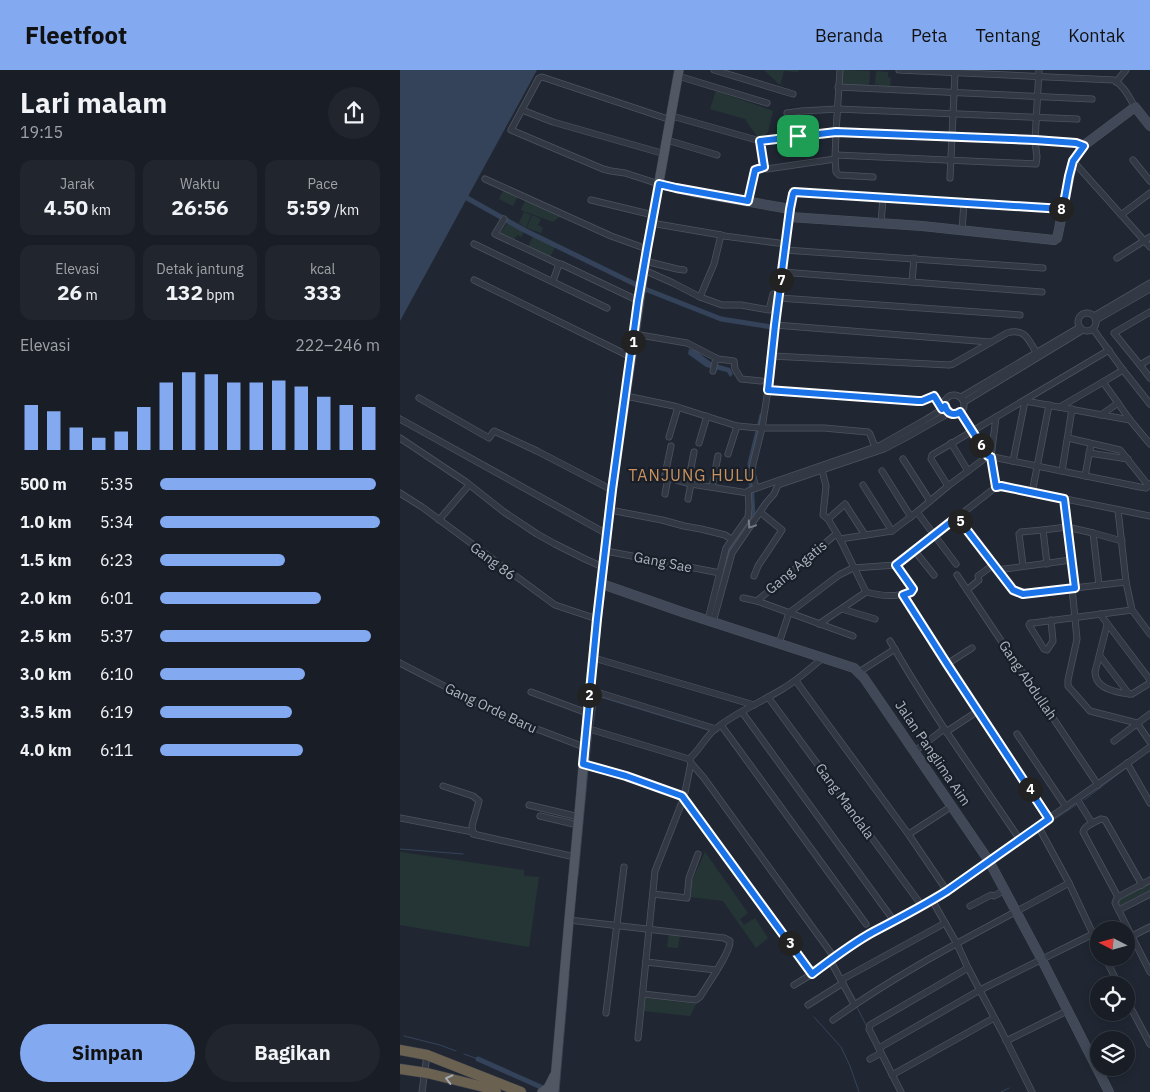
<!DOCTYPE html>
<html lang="id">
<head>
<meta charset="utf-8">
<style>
	:root { --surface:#181d26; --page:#21262e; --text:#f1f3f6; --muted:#9fa2a7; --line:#363b43; --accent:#83a9f0 }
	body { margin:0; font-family:"IBM Plex Sans",sans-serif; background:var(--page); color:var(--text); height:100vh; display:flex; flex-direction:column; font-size:19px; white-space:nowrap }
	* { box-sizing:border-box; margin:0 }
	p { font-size:16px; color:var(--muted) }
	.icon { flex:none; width:28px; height:28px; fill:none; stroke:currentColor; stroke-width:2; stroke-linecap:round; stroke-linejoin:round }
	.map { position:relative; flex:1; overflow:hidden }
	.side { display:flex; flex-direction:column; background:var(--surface); width:400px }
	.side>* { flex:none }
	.needle { width:32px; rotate:276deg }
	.tools { position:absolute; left:690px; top:851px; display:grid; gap:10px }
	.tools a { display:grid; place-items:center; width:45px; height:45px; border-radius:50%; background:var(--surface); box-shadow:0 2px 8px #0003,0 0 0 1px var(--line); font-size:25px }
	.pin { position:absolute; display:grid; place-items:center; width:42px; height:42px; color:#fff; margin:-21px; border-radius:10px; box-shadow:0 2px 8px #0006 }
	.km { position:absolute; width:25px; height:25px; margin:-12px; border-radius:50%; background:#222; color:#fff; font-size:14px; line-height:25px; text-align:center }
	.round { display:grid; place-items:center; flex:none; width:52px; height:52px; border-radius:26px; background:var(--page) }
	.head { display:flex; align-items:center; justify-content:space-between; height:85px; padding:0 20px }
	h1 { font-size:28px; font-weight:700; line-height:38px }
	.metrics { display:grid; grid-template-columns:repeat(3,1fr); gap:8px; height:85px; padding:5px 20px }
	.metrics div { display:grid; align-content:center; border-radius:12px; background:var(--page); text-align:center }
	.metrics b { font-size:21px; font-weight:700 }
	.metrics small { font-size:14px; font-weight:400 }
	.metrics p { font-size:14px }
	.chart { height:140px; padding:10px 20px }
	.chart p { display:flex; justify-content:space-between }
	.chart svg { width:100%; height:90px; margin-top:5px; stroke:var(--accent); stroke-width:6 }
	.primary-button { display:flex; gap:10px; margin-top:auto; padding:10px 20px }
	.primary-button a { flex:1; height:58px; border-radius:30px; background:var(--accent); color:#111; font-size:20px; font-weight:700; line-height:58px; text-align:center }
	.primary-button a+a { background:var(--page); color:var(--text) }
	ul { padding:0 20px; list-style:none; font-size:16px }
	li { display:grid; grid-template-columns:80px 60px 1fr; align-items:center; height:38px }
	li i { height:12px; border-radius:6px; background:var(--accent) }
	header { display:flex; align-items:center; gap:30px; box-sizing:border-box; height:70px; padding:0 25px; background:var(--accent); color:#111 }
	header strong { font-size:24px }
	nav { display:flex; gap:28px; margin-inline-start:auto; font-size:18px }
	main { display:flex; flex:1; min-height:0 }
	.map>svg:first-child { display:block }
	.green { fill:#253536 }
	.water { fill:#34435a }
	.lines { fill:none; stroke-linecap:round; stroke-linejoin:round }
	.stream { stroke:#34435a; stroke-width:1 }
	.canal { stroke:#34435a; stroke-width:5 }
	.street-casing { stroke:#4d545f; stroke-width:7 }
	.secondary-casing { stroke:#4d545f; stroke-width:10 }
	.primary-casing { stroke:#3c434e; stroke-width:10 }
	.highway-casing { stroke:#3b414b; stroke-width:11 }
	.street { stroke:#333944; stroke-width:5.5 }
	.secondary { stroke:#414857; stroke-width:9 }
	.primary { stroke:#515864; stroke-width:9 }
	.highway { stroke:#6a6150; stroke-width:10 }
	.oneway { stroke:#767d89 }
	.oneway2 { stroke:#a6acb6 }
	.route-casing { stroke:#fff; stroke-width:10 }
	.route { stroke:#1a73e8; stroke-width:6 }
	.labels { text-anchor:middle; stroke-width:4.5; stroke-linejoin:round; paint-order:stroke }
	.street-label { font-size:14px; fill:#adb4c1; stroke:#191f28 }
	.quarter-label { font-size:16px; letter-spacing:1px; fill:#ca925f; stroke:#191f28 }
</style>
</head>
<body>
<header>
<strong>Fleetfoot</strong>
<nav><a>Beranda</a><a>Peta</a><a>Tentang</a><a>Kontak</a></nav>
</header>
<main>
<section class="side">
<div class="head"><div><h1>Lari malam</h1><p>19:15</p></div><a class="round"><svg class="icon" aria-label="share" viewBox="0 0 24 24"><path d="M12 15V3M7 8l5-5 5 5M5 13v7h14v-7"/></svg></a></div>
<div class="metrics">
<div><p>Jarak</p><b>4.50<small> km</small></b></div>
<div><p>Waktu</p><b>26:56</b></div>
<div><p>Pace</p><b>5:59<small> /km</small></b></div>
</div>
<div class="metrics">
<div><p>Elevasi</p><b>26<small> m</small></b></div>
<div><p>Detak jantung</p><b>132<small> bpm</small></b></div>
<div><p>kcal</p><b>333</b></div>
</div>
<div class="chart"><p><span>Elevasi</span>222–246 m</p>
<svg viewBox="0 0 160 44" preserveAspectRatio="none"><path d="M5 44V22M15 44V25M25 44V33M35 44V38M45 44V35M55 44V23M65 44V11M75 44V6M85 44V7M95 44V11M105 44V11M115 44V10M125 44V13M135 44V18M145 44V22M155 44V23"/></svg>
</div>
<ul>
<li><b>500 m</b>5:35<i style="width:98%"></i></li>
<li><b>1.0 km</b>5:34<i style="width:100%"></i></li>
<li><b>1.5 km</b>6:23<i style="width:57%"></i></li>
<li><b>2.0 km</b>6:01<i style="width:73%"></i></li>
<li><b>2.5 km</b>5:37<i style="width:96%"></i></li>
<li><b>3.0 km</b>6:10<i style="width:66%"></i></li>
<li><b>3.5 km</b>6:19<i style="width:60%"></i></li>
<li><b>4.0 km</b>6:11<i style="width:65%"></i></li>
</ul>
<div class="primary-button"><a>Simpan</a><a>Bagikan</a></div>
</section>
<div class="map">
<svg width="750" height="1022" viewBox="0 0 750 1022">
	<rect width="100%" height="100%" fill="#202733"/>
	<g class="green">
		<path d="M364 0H399L398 2 384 1 380 15Z"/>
		<path d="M441 0 470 1 469 17 441 15Z"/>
		<path d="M476 1 488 2V7L491 8 490 17 479 16 478 13 475 17Z"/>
		<path d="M316 21 373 41 368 62 360 71 345 49 310 39Z"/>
		<path d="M104 119 118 126 113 136 99 129Z"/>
		<path d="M126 129 163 146 162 148 159 147 153 152 121 140Z"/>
		<path d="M124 142 131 145 126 158 119 153Z"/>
		<path d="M132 145 141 149 138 155 143 158 141 163 127 158Z"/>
		<path d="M107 153 123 162 122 167 117 165 114 170 100 164Z"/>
		<path d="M133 166 155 177 150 187 128 177Z"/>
		<path d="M0 782 124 800V806L139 807 129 877 0 855Z"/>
		<path d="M305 782 348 843 340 849 344 855 355 848 368 868 356 878 323 831 290 827 291 813Z"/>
		<path d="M750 812V822L721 838 717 830Z"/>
		<path d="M269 863 280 864 278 878 267 877Z"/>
		<path d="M246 928 296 934 290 946 244 941Z"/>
	</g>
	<g class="water">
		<path d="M0 0H137L0 251Z"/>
		<path d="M289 279 295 280 312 293 330 298 333 304 330 307 327 302 306 297 288 284Z"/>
	</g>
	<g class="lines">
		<g class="stream">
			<path d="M193 655 197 626 311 661"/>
			<path d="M189 692 192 661"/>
			<path d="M684 730 726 698"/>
			<path d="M643 757 676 735"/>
			<path d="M0 779 63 784"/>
			<path d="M595 792 638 761"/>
			<path d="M178 806 188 699"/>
			<path d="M571 807 587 797"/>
			<path d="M473 866 495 853"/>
			<path d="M457 937 467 957"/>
			<path d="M414 947 441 977 450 996 459 1022"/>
			<path d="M4 966 40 975 56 981"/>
			<path d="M64 984 78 989"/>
			<path d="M159 1022 169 905"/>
			<path d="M601 1022 609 1018"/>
		</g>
		<g class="canal">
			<path d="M67 128 124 160 245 219 321 249 372 257V262"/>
			<path d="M327 493 329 481 353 446 350 393 362 345"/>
			<path d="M78 989 143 1018"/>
		</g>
		<g class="street-casing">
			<g id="street">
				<path d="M314 0 393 24"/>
				<path d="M499 0 714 10C724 16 729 27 735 37"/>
				<path d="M278 6 367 33"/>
				<path d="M716 12 726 0"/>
				<path d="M438 17 692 29"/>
				<path d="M122 40 153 52 265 84"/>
				<path d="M387 43 402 41 437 39 677 49"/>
				<path d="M272 46 360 71 436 62 635 71 671 73 683 76"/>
				<path d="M267 70 317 85"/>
				<path d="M360 71 364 97 367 99 435 89 436 62 440 0"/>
				<path d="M436 85 636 94 637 87 635 71 639 0"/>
				<path d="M435 89 436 102 439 105 473 107"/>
				<path d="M733 90 750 111"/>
				<path d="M673 91 750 177"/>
				<path d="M550 108 555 3"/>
				<path d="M85 109 211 166 247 179"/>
				<path d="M259 114 225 103 211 101 203 99 111 60 139 8 142 7 271 50"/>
				<path d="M191 130 253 145"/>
				<path d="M348 131 355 100 364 97"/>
				<path d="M390 139 393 124 397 122 663 139"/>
				<path d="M721 145 750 123"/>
				<path d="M104 149 95 164 159 194"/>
				<path d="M251 153 321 165 314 194 300 227"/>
				<path d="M481 153 483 128"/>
				<path d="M562 161 564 132"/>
				<path d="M321 165 324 166 386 174"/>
				<path d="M74 174 207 238"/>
				<path d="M385 180 643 198"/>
				<path d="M717 188 750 167"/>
				<path d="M245 191 277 199 284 200"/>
				<path d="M244 200 273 213 300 227 322 235H341L369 240 373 224H379"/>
				<path d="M382 202 642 222"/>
				<path d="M74 210 231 287"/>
				<path d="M153 211 159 194H161L239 231"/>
				<path d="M512 212 514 188"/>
				<path d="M379 228 620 245"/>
				<circle cx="687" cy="252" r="9"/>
				<path d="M694 246 750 213"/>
				<path d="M696 250 750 219"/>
				<path d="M375 255 590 272"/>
				<path d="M693 259 723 300"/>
				<path d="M234 264 287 273 318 289 334 291 335 299 341 309 361 311"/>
				<path d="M372 286 549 295 553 294 607 263C625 258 628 269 636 282"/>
				<path d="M750 289 740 295 750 308"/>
				<path d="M740 295 714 263 750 242"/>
				<path d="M313 301 316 288"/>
				<path d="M703 312 730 350 750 374"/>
				<path d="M368 320 518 331H522L534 326 543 339"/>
				<circle cx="554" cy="335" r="10"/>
				<path d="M226 326 274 336 337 356 359 358H424L468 362 470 364 475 377"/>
				<path d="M561 327 680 257"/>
				<path d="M19 328 89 368 94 361 137 381 212 420"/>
				<path d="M564 332 683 260"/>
				<path d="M660 337 703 312 723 300 750 334"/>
				<path d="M560 342 588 386"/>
				<path d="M701 345 718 333"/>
				<path d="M596 347 591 387 596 417"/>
				<path d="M0 349 207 464"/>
				<path d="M269 367 278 337"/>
				<path d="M0 368 66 412 104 442 137 464 155 474 185 489 203 497"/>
				<path d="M668 368 720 380 748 415"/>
				<path d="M299 373 307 346"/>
				<path d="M551 373 568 401"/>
				<path d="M271 376 265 405V407L291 414 348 423"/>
				<path d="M689 383 728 389"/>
				<path d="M328 384 337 356"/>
				<path d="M503 389 530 431"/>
				<path d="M613 391 625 331 730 350"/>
				<path d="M422 400 426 416 423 445 428 449 440 469 466 522"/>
				<path d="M482 401 511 447"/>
				<path d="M662 401 672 339"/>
				<path d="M685 406 691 374"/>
				<path d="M288 413 294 382"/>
				<path d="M463 415 492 461"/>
				<path d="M548 416 531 389 532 385 709 280"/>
				<path d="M312 417 318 386"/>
				<path d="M356 418 352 403 353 394 362 358 368 320 375 255 390 147"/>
				<path d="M0 423 22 437 155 535 197 549"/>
				<path d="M632 423 649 335"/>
				<path d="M265 424 268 408"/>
				<path d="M288 429 291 414"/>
				<path d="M664 429 675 518"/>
				<path d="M210 440 262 450 284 456 301 459 325 465 331 469"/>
				<path d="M718 440 726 512 732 540 750 564"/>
				<path d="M517 442 556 494"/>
				<path d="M557 447 613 520 623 524 726 512"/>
				<path d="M428 449 445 434 465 465"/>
				<path d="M39 450 69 415"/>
				<path d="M440 469 492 461 517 442 548 416 588 386 740 417 746 418 750 414"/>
				<path d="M514 480 534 505"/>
				<path d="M206 481 320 503"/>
				<path d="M647 494 643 460 667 457 693 463"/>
				<path d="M623 496 619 464 621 462 643 460"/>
				<path d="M597 500 671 490"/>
				<path d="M557 505 698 715"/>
				<path d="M354 506 358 496 382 460 360 442"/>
				<path d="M699 515 693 463 722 471"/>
				<path d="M672 518 677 569 668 610V616L690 641 737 653 750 672"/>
				<path d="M567 520 579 510 578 506 593 495"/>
				<path d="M503 525 547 594 649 749"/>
				<path d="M343 528 357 531 453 566"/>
				<path d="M357 531 436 464"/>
				<path d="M442 539 475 549"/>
				<path d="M700 544 750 610"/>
				<path d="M308 550 326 478 348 447 349 437 348 421 481 375 525 350 543 339 545 337"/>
				<path d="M651 550 653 571 647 580 644 579 629 555 630 553H633L732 540"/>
				<path d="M313 552 332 483 366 433 374 424 378 415 484 379 505 368 549 343"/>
				<path d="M419 554 466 522C480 526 497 527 511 522L513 519 496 495"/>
				<path d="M707 555 695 602C695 620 719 623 732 624L750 613"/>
				<path d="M490 571C529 640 576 704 620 770"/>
				<path d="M379 573 389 543 439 505 453 498 496 495 596 417 601 416 750 446"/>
				<path d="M700 586 729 624"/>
				<path d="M194 588 354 635"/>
				<path d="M0 593 100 645 184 677"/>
				<path d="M547 594 572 578"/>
				<path d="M459 602 495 579"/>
				<path d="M396 611 509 765 547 821C578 800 607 777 638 756 675 730 713 704 750 677"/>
				<path d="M190 620 316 659"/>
				<path d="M131 622 187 643"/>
				<path d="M368 627 522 836"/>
				<path d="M342 642 494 851"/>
				<path d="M321 655 466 854"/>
				<path d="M186 658 289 689"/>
				<path d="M546 662 578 641"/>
				<path d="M617 664 666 737"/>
				<path d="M714 671 750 644"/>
				<path d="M515 681 544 659"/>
				<path d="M289 689C298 682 305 668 314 660 334 643 362 632 384 618 398 610 410 598 423 588"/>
				<path d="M291 693 304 708 434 887"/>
				<path d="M727 693 750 733"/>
				<path d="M183 694 226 706 282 725 412 904 434 887 472 863 532 830 557 874 568 898 602 962 632 1022"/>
				<path d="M43 716 73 726 79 731 72 756 73 764 175 787"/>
				<path d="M677 729 692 753"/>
				<path d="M129 735 179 747"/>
				<path d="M140 746 178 755"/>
				<path d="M0 748 73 762"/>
				<path d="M509 764 552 736"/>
				<path d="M750 810 718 827 716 830 715 833 750 902"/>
				<path d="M253 824 287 828 289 808 298 784"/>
				<path d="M718 827 683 762C685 755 695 752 701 749L705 750 742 815"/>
				<path d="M532 830 547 821"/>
				<path d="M570 836 591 825 594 826 605 820"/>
				<path d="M719 840 750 824"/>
				<path d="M169 850 324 868 330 871C331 882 307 915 300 927L296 930 243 924"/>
				<path d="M693 864 699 875"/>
				<path d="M732 866 750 857"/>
				<path d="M705 888 719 915"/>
				<path d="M430 890 454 934"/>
				<path d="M246 892 316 900"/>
				<path d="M441 910 545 853"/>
				<path d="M394 915 412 904"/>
				<path d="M726 929 750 974"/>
				<path d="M408 935 443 913"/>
				<path d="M206 943 224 797"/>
				<path d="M433 950C506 897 589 857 669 813"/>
				<path d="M238 968 255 801 284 727 291 693 289 689"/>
				<path d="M606 971 667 941"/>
				<path d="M479 978 580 920 693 864 669 813 638 756"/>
				<path d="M470 989 481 983"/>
				<path d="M492 1005 594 948"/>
				<path d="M22 1022 27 985"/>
				<path d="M501 1022 469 959 470 955 568 898"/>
			</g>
		</g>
		<g class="secondary-casing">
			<g id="secondary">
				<path d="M259 114 293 122 390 139V147L522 156 654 170 657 168 658 164 671 99 673 91 683 76 735 37 750 56"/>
				<path d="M202 514 282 542 454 598 464 608 589 791 642 890 709 1022"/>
			</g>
		</g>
		<g class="primary-casing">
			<g id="primary">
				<path d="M142 1022 148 1018 154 1006"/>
				<path d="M154 1022 169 850 181 722 188 637 197 549 212 420 247 179 279 0"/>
			</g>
		</g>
		<g class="highway-casing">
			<g id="highway">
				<path d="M0 980 27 985 121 1022"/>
				<path d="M0 999 27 1003 84 1017 96 1022"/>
			</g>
		</g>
		<use href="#street" class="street"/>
		<use href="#secondary" class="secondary"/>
		<use href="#primary" class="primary"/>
		<use href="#highway" class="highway"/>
	</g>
	<defs><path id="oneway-chevron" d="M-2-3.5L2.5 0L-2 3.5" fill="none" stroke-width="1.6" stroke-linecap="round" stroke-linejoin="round" transform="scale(1.25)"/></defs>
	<use class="oneway" href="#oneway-chevron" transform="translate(351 455) rotate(124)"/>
	<use class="oneway2" href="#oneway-chevron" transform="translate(49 1009) rotate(-166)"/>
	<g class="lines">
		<g class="route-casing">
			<path id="route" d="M436 62 635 70 676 73 684 76 673 91 669 106 663 139 394 122 393 124 390 139 375 255 368 320 518 331H522L534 326 542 339 545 336C547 344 554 346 560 342L588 386 591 387 596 417 601 416 664 429 675 518 623 524 613 520 557 447 496 495 513 519 511 522 503 525 547 594 649 749 547 821C523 836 498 849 473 862 451 874 432 889 412 904L282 726 226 706 183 694 197 549 212 420 238 231 247 179 259 114 276 118 348 131 355 100 364 97 360 71Z"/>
		</g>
		<use href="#route" class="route"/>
	</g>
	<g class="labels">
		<g class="street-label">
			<text transform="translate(93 491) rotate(37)" y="5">Gang 86</text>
			<text transform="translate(263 492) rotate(11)" y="5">Gang Sae</text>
			<text transform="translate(396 497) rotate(-40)" y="5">Gang Agatis</text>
			<text transform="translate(628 610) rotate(56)" y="5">Gang Abdullah</text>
			<text transform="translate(91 638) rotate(25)" y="5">Gang Orde Baru</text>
			<text transform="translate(533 683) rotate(56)" y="5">Jalan Panglima Aim</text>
			<text transform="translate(445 731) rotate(54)" y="5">Gang Mandala</text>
		</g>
		<g class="quarter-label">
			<text x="292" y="411">TANJUNG HULU</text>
		</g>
	</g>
</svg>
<div class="tools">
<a><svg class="needle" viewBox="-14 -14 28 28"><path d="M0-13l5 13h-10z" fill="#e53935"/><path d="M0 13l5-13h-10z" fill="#9fa2a7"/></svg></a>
<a><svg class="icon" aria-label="locate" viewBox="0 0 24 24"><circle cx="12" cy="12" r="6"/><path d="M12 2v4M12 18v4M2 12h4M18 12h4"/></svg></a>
<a><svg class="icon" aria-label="layers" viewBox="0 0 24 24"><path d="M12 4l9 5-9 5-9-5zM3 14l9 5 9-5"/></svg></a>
</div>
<div class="pin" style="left:398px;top:66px;background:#1e9e55"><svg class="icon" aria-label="arrive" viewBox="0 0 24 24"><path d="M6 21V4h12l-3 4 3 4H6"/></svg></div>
<b class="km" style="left:233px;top:272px">1</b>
<b class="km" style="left:189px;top:625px">2</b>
<b class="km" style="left:390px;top:873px">3</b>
<b class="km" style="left:630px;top:719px">4</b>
<b class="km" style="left:560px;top:451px">5</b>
<b class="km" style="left:581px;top:375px">6</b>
<b class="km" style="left:381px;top:210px">7</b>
<b class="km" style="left:661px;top:139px">8</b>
</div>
</main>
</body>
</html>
